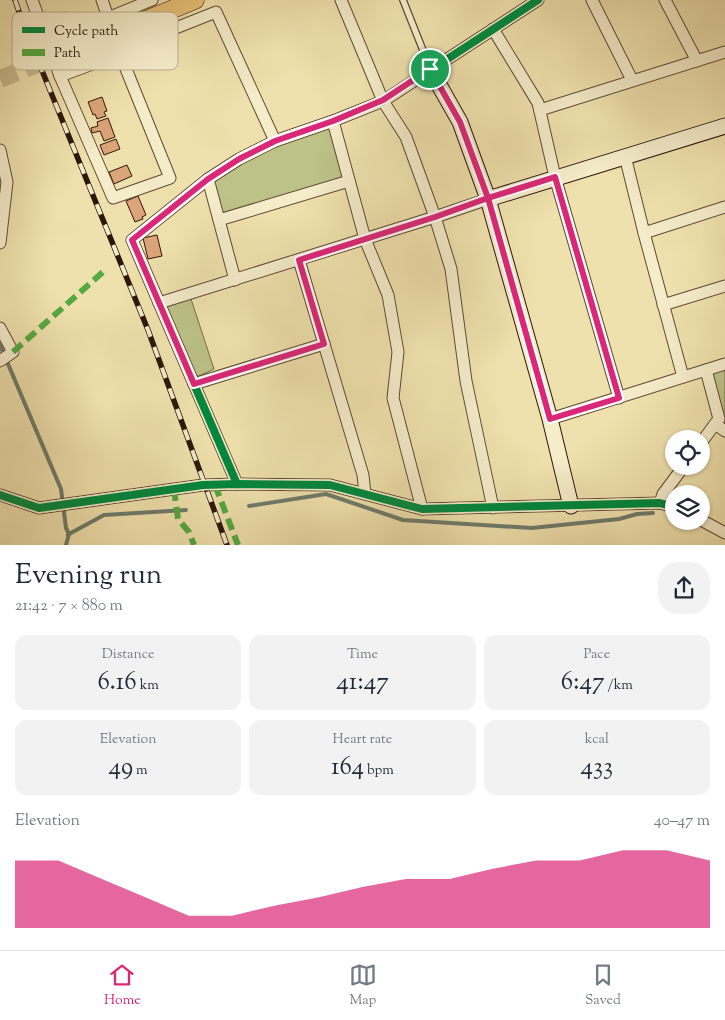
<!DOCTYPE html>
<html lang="en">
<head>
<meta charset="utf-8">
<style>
	:root { --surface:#fff; --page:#f2f2f3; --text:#1f2937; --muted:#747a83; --line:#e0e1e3; --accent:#db2777 }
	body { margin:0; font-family:"Sorts Mill Goudy",serif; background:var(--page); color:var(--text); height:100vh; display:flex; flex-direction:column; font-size:19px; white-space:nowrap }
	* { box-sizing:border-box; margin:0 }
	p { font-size:16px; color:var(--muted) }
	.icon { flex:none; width:28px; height:28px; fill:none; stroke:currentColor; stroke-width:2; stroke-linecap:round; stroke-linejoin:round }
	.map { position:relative; height:545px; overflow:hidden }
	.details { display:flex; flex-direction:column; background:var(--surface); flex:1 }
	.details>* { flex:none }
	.fabs { position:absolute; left:665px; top:430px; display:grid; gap:10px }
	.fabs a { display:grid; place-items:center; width:45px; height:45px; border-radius:50%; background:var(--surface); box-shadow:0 1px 4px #0004; font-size:25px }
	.pin { position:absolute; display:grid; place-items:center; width:42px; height:42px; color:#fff; margin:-21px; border:2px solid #fff; border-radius:50%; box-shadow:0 1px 5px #0007 }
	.round { display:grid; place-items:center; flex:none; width:52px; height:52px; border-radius:20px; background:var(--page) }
	.head { display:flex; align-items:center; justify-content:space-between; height:85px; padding:0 15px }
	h1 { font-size:28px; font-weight:600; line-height:38px }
	.stats { display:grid; grid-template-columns:repeat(3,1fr); gap:8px; height:85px; padding:5px 15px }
	.stats div { display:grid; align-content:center; border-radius:12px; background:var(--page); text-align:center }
	.stats b { font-size:25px; font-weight:600 }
	.stats small { font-size:14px; font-weight:400 }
	.stats p { font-size:14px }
	.chart { height:140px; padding:10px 15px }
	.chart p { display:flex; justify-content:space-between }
	.chart svg { width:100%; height:90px; margin-top:5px; fill:var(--accent); opacity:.7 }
	.dock { display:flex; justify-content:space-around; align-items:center; height:70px; border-top:1px solid var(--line); background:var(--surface); font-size:14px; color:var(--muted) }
	.dock a { display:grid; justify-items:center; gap:2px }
	.dock .on { color:var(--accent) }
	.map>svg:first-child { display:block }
	.green { fill:#bcc288; stroke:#756c4a }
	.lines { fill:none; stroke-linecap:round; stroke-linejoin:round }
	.stream { stroke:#6f7b6a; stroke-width:4 }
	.building { fill:#dca479; stroke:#2e160c }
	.primary-tunnel { stroke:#c8b88d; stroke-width:18; stroke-dasharray:18 9; stroke-linecap:butt }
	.lane-casing { stroke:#5e4934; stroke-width:8 }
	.street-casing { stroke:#5e4934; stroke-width:13 }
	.secondary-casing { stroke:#2e160c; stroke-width:17 }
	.primary-casing { stroke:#2e160c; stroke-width:19 }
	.lane { stroke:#f5ecca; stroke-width:5.5 }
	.street { stroke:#f5ecca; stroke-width:11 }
	.secondary { stroke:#f5ecca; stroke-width:15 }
	.primary { stroke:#e8c076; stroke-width:18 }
	.rail-casing { stroke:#2e160c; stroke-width:5.5 }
	.rail { stroke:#f5ecca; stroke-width:4; stroke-dasharray:11; stroke-linecap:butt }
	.quiet { stroke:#54a941; stroke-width:6; stroke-dasharray:12 6; stroke-linecap:butt }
	.cycleway-casing { stroke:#f5ecca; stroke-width:11 }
	.cycleway { stroke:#00873e; stroke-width:8 }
	.route-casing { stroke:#fff; stroke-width:10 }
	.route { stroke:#db2777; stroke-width:6 }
	.key { fill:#f5ecca; stroke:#b9ac91; stroke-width:1 }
	.key-label { font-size:14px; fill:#2e160c }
</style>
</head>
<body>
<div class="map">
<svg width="725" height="545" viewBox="0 0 725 545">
	<rect width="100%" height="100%" fill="#efe1ad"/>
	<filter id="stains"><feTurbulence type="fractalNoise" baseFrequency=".004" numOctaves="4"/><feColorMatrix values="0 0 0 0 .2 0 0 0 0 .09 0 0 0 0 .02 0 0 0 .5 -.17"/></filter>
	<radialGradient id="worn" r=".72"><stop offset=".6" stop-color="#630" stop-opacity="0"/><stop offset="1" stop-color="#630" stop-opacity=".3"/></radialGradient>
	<g class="green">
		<path d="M333 121 349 181 219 220 208 179 239 159Z"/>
		<path d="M191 299 214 369 199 376 192 374 165 304Z"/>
		<path d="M725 367V429L718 424 709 372Z"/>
	</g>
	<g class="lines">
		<g class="stream">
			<path d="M0 345 61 489 66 528 69 534 66 545"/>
			<path d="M249 506 326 494 403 520 532 528 619 519 637 514 653 513"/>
			<path d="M68 535 69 534 104 515 186 510"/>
		</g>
	</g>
	<g class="building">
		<path d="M67 12 69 17 71 16 73 21 56 28 53 27 50 22 57 19 56 16Z"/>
		<path d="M102 97 107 111 104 112 106 116 97 119 95 114 93 115 88 102Z"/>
		<path d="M108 118 115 137 104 141 100 131 92 133 91 128 98 126 97 122Z"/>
		<path d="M116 139 120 149 104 155 100 145Z"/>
		<path d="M127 165 132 176 114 184 109 172Z"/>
		<path d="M138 196 146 215 142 217 143 219 135 222 126 201Z"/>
		<path d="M157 235 162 256 148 259 143 238Z"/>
	</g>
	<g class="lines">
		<path class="primary-tunnel" d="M0 79 124 29"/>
		<g class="lane-casing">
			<path id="lane" d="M403 0 430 68"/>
		</g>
		<g class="street-casing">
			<g id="street">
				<path d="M32 0 60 76 113 198 170 178 120 54"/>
				<path d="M102 0 108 17"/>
				<path d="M341 0 383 101 406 137 435 217 451 269 466 381 493 508"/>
				<path d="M592 0 632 80"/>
				<path d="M665 0 697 61"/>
				<path d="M493 29 538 103 555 177 619 398"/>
				<path d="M46 43 152 0"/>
				<path d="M60 76 120 54 133 45 216 12 275 141"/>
				<path d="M540 110 725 52"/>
				<path d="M333 121 365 239 388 295 398 352 393 398 422 509"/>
				<path d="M0 150 7 182 0 243"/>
				<path d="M625 156 644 233 725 207"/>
				<path d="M208 179 235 280"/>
				<path d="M219 220 349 181"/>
				<path d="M644 233 683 377"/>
				<path d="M299 260 363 475 365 494"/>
				<path d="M159 303 435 217 488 199"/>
				<path d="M663 305 725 286"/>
				<path d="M0 328 13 352 0 361"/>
				<path d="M706 370 719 419 715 424"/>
				<path d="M194 384 324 344"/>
				<path d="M550 419 725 364"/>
				<path d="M701 443 715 424 725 431"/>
				<path d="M237 484 132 240 208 179 239 159 275 141 333 121 383 101 538 0"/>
				<path d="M0 495 39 508 203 485 237 484 330 485 422 509 660 503 674 507"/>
				<path d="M660 503 663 494 684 466"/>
				<path d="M701 520 725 533"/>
			</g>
		</g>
		<g class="secondary-casing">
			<g id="secondary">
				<path d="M430 69 460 122 488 199 550 419 571 506"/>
				<path d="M488 199 725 126"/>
			</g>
		</g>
		<g class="primary-casing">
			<path id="primary" d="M124 29 195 0"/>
		</g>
		<use href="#lane" class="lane"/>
		<use href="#street" class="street"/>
		<use href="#secondary" class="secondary"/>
		<use href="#primary" class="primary"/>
		<g class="rail-casing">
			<path id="rail" d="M15 0 25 29 148 330 227 545"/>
		</g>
		<use href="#rail" class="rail"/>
		<g class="quiet">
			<path d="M13 352 104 271"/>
			<path d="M215 485 238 545"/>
			<path d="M174 489 178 519 189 532 194 545"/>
		</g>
		<g class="cycleway-casing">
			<g id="cycleway">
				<path d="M237 484 132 240 208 179 239 159 275 141 333 121 383 101 538 0"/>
				<path d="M0 495 39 508 203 485 237 484 330 485 422 509 660 503 674 507"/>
			</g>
		</g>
		<use href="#cycleway" class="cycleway"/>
	</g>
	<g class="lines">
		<g class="route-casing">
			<path id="route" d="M430 69 383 100 333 121 275 141 239 159 208 179 132 240 194 384 324 344 299 260 435 217 488 198 550 419 619 398 555 177 488 198 460 122 430 69"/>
		</g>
		<use href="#route" class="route"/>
	</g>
	<rect x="12" y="12" width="166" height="58" rx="8" class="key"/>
	<rect x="22" y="27" width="23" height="6" fill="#00873e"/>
	<rect x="22" y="49" width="23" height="7" fill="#54a941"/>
	<g class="key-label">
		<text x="54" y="35">Cycle path</text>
		<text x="54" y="57">Path</text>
	</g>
	<rect width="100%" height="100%" filter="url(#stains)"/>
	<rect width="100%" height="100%" fill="url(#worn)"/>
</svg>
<div class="fabs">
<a><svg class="icon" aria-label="locate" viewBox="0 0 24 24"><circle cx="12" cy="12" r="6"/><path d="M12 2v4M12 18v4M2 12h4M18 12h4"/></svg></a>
<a><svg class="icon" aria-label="layers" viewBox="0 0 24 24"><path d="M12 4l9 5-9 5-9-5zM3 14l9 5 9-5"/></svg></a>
</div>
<div class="pin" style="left:430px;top:69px;background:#1e9e55"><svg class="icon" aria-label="arrive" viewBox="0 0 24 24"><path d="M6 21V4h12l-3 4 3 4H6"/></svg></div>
</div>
<section class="details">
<div class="head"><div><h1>Evening run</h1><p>21:42 · 7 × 880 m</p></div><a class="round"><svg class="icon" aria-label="share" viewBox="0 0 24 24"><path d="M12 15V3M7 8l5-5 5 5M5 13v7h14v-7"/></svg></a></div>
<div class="stats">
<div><p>Distance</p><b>6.16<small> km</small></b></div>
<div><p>Time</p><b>41:47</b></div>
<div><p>Pace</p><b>6:47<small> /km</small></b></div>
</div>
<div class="stats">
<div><p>Elevation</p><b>49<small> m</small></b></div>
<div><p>Heart rate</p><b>164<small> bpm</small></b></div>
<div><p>kcal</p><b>433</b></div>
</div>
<div class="chart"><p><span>Elevation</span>40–47 m</p>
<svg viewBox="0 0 160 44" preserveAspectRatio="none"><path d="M0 44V11L10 11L20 20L30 29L40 38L50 38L60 33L70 29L80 24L90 20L100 20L110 15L120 11L130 11L140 6L150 6L160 11V44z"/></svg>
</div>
</section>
<nav class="dock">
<a class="on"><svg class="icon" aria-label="home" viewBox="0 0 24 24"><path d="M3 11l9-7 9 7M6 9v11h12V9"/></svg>Home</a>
<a><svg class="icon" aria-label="map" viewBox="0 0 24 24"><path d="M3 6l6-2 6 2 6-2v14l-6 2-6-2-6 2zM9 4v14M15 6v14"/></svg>Map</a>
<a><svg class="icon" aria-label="saved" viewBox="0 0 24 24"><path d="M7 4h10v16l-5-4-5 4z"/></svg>Saved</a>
</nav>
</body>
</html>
